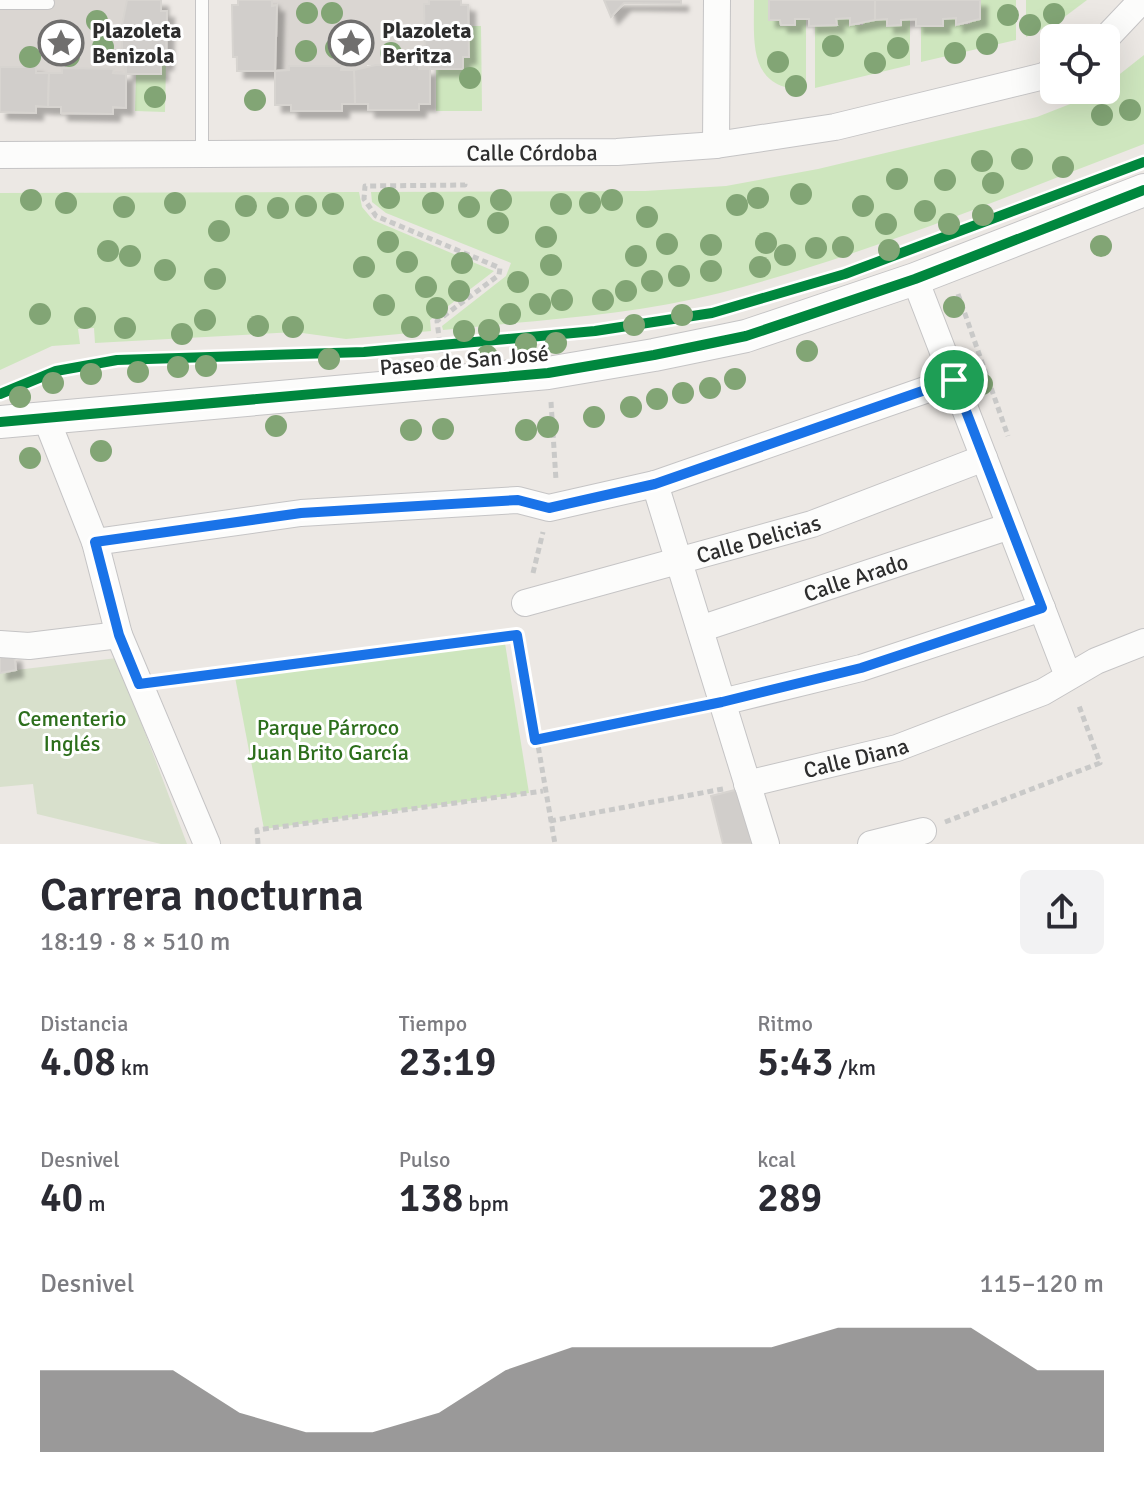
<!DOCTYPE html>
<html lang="es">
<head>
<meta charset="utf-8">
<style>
	:root { --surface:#fff; --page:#f2f2f3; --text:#2b2b33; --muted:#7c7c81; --accent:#706f6e }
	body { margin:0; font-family:Signika,sans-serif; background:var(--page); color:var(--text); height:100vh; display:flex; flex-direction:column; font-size:30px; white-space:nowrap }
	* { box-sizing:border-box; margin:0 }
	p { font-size:26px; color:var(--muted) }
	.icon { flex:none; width:44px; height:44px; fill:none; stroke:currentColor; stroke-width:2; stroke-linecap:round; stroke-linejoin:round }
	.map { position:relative; height:844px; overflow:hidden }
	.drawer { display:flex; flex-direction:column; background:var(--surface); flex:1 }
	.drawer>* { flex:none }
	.fabs { position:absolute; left:1040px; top:24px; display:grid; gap:16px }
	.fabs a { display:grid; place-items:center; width:80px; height:80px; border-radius:12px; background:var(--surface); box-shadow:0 8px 32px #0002; font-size:40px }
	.pin { position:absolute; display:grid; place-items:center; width:68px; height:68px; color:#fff; margin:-34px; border:4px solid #fff; border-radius:50%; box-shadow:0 2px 8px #0007 }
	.round { display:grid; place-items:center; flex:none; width:84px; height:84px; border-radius:12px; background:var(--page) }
	.headline { display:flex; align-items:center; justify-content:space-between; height:136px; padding:0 40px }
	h1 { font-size:44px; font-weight:600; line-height:60px }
	.stats { display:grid; grid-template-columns:repeat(3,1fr); gap:12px; height:136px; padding:8px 40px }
	.stats div { display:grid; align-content:center }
	.stats b { font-size:40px; font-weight:600 }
	.stats small { font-size:22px; font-weight:400 }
	.stats p { font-size:22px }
	.chart { height:224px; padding:16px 40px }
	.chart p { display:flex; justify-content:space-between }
	.chart svg { width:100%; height:144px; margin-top:8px; fill:var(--accent); opacity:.7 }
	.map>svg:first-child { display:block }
	.green { fill:#cee6be }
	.cemetery { fill:#d8e0cc }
	.plaza { fill:#dad6d2 }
	.building { fill:#d1cecb; stroke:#d7d4d0; stroke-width:2; filter:url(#shadow) }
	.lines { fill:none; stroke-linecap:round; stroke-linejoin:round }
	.service-casing { stroke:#c5c4c5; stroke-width:14 }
	.minor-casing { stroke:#c5c4c5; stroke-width:28 }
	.tertiary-casing { stroke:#c5c4c5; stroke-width:34 }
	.path { stroke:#c9c9c8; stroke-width:5; stroke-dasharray:6 4; stroke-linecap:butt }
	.service { stroke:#fcfcfb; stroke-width:12 }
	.minor { stroke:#fcfcfb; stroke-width:26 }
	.tertiary { stroke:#fcfcfb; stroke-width:32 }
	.cycleway-casing { stroke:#fff; stroke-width:15 }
	.cycleway { stroke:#00873e; stroke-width:10 }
	.tree { fill:#82a575 }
	.route-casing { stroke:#fff; stroke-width:16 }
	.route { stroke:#1a73e8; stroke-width:10 }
	.labels { text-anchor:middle; stroke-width:6; stroke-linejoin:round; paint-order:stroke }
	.poi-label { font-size:22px; font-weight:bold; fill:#2e2e2e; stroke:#fff; text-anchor:start }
	.street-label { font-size:22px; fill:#2e2e2e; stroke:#fff }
	.park-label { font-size:22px; fill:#2c6e1b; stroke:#fff }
</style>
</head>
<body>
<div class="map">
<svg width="1144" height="844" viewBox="0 0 1144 844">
	<defs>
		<filter id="shadow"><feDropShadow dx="7" dy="7" stdDeviation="2" flood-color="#0004"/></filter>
	</defs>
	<rect width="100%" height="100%" fill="#ece8e4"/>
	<g class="green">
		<path d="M754 0H769L770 19 780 20 781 25H794L795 19H806V90C748 89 754 44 754 0Z"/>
		<path d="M980 0H1016V40L921 62V26H943V19L956 18 957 25 970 24V19H980Z"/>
		<path d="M1026 0H1087L1059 21 1026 37Z"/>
		<path d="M850 18V25H863L864 20 887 19V26L901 25V20L910 19V65L815 88V26L836 25V19Z"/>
		<path d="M469 26H481L482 111H436V69H463V57L469 56Z"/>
		<path d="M1144 55V144C1005 197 864 256 720 293 630 316 534 320 443 330L442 326 506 276 511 263 386 213 372 202 371 192 645 191 726 186 818 169 1037 117 1106 90V85Z"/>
		<path d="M161 63H166L165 112 135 111 136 74H160Z"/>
		<path d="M359 192 362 207 373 220 494 271 430 320 431 331 346 339 295 332 95 343 94 328 78 329 80 344 52 346 0 370V193Z"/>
		<path d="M504 637 529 793 264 829 234 672Z"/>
	</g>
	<path class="cemetery" d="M0 657 16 670 117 658 187 844H161L37 814 33 784 0 787Z"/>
	<g class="plaza">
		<path d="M0 0H127L122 25V62L126 63V74L113 73V69L62 68V73H36V68L0 67Z"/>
		<path d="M272 0H429V4L424 5 425 56H430V69H419L418 65H367V70H341V66H290L289 70 275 71 277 6H272Z"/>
	</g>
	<g class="building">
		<path d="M127 0H161V11H167L166 63H161V74H126V63L122 62V25Z"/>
		<path d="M238 0H272V6L277 5 275 71H237V57H233L232 5H238Z"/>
		<path d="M429 0H461V5H468L469 57H463V69H430V56H425L424 4H429Z"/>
		<path d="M604 0H681V4L624 3 611 17Z"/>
		<path d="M769 0H875V20L850 25V18L836 19 837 25 809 26V19H795V25H781L780 20H769Z"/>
		<path d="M875 0H980V19L956 25V18L943 19V26H916V19L901 20V25L887 26V19L875 20Z"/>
		<path d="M376 65H419V69H430V104H419V110H368V104H355L354 70Z"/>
		<path d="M289 66H342L341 70H354L355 104H342V111H291V105H275V71L289 70Z"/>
		<path d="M0 67H36V73H49L48 107 36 106V113L0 112Z"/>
		<path d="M62 68 114 69 113 73 126 74V108L113 107V114L61 113V107H48L49 73H62Z"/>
		<path d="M14 655 16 670 0 673V657Z"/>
		<path d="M739 789 752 844H723L711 796Z"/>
	</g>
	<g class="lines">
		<g class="service-casing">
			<g id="service">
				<path d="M202 0V155"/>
				<path d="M0 3H48"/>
			</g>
		</g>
		<g class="minor-casing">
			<g id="minor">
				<path d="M1106 38 1142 0"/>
				<path d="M716 145 717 0"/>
				<path id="s1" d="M0 155 617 152 716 145 835 127 1044 76 1054 70"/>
				<path d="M915 279 1068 676"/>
				<path d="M46 418 95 542 119 635 207 844"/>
				<path d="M655 484 766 844"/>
				<path d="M95 542 301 513 518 500 549 508 655 484 954 380"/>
				<path id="s2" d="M525 603 812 524 984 458"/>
				<path id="s3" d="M700 629 1010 526"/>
				<path d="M0 644 29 646 119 635"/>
				<path d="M722 702 861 668 1042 608"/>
				<path id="s4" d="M747 784 897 748 1043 692 1096 661 1144 642"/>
				<path d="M871 844 923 831"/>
			</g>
		</g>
		<g class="tertiary-casing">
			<path id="tertiary" d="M0 422 548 373 654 355 746 336 915 279 1144 190"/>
		</g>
		<g class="path">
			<path d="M958 294 1008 436"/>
			<path d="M441 353 437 321 499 275 500 268 376 216 364 199 365 186 465 185V180"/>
			<path d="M551 402 556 480"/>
			<path d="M533 573 543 532"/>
			<path d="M518 629 555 844"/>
			<path d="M168 680 517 635"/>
			<path d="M535 740 698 707"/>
			<path d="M550 821 723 789"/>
			<path d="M945 822 1100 763 1078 703"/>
			<path d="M258 844 257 830 543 791"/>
		</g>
		<use href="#service" class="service"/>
		<use href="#minor" class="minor"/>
		<use href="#tertiary" class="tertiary"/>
		<g class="cycleway-casing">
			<g id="cycleway">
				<path d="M0 394 56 371 117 360 364 352 595 331 712 313 845 274 1144 162"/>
				<path d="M0 422 548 373 654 355 746 336 915 279 1144 190"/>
			</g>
		</g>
		<use href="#cycleway" class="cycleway"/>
	</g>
	<g class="tree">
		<circle cx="307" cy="13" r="11"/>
		<circle cx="332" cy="13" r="11"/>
		<circle cx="1054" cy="14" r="11"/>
		<circle cx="1008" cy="15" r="11"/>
		<circle cx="97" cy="21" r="11"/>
		<circle cx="1030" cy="25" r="11"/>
		<circle cx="360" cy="44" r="11"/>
		<circle cx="987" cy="44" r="11"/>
		<circle cx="833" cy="46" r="11"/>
		<circle cx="103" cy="47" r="11"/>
		<circle cx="336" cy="48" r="11"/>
		<circle cx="898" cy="48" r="11"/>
		<circle cx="306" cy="51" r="11"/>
		<circle cx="391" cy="53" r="11"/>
		<circle cx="955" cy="53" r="11"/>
		<circle cx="69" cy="56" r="11"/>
		<circle cx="30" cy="57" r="11"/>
		<circle cx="778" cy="62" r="11"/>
		<circle cx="875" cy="63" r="11"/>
		<circle cx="470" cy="78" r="11"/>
		<circle cx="796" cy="86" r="11"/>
		<circle cx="155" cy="97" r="11"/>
		<circle cx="255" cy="100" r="11"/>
		<circle cx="1130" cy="110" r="11"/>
		<circle cx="1102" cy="115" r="11"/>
		<circle cx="1022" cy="159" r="11"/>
		<circle cx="982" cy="161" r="11"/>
		<circle cx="1063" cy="167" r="11"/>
		<circle cx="897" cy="179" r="11"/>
		<circle cx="945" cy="180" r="11"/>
		<circle cx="993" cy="183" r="11"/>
		<circle cx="801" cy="194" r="11"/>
		<circle cx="389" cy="198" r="11"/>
		<circle cx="758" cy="198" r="11"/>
		<circle cx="31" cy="200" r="11"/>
		<circle cx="501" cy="200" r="11"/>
		<circle cx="612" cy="200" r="11"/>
		<circle cx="66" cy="203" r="11"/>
		<circle cx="175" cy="203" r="11"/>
		<circle cx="433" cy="203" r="11"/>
		<circle cx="590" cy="203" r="11"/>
		<circle cx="333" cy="204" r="11"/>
		<circle cx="561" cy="204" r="11"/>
		<circle cx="737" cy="205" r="11"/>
		<circle cx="246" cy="206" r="11"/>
		<circle cx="306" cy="206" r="11"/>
		<circle cx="863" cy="206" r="11"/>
		<circle cx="124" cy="207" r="11"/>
		<circle cx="469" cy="207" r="11"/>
		<circle cx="278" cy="208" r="11"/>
		<circle cx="925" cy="211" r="11"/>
		<circle cx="983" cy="215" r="11"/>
		<circle cx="647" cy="217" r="11"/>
		<circle cx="498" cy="223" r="11"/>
		<circle cx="886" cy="224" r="11"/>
		<circle cx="949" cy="224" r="11"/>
		<circle cx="219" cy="231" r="11"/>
		<circle cx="546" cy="237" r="11"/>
		<circle cx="388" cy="242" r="11"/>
		<circle cx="766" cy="243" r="11"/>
		<circle cx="667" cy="244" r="11"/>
		<circle cx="711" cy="245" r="11"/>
		<circle cx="1101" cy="246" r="11"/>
		<circle cx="843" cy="247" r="11"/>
		<circle cx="816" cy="248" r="11"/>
		<circle cx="889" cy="250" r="11"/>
		<circle cx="108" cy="251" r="11"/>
		<circle cx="785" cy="255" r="11"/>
		<circle cx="130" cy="256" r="11"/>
		<circle cx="636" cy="256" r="11"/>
		<circle cx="407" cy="262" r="11"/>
		<circle cx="462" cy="263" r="11"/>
		<circle cx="551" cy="265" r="11"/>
		<circle cx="364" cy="267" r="11"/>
		<circle cx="760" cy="267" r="11"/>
		<circle cx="165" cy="270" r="11"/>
		<circle cx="711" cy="271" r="11"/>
		<circle cx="679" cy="276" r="11"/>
		<circle cx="215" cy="279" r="11"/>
		<circle cx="652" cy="281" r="11"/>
		<circle cx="518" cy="282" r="11"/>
		<circle cx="426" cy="287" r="11"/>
		<circle cx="459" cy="291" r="11"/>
		<circle cx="626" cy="291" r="11"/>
		<circle cx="562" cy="300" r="11"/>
		<circle cx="603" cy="300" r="11"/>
		<circle cx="540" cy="304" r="11"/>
		<circle cx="384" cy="305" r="11"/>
		<circle cx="954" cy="307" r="11"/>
		<circle cx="437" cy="308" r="11"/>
		<circle cx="40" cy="314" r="11"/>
		<circle cx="510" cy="314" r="11"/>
		<circle cx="682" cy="315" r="11"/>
		<circle cx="85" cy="318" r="11"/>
		<circle cx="205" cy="320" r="11"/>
		<circle cx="634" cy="325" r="11"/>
		<circle cx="258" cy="326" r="11"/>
		<circle cx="293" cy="327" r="11"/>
		<circle cx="412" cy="327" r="11"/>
		<circle cx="125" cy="328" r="11"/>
		<circle cx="489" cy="330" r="11"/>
		<circle cx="464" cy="331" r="11"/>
		<circle cx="182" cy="334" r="11"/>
		<circle cx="556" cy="343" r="11"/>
		<circle cx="526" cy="344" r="11"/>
		<circle cx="807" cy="351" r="11"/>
		<circle cx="487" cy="356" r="11"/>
		<circle cx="329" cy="359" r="11"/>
		<circle cx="206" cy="366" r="11"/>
		<circle cx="178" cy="367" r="11"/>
		<circle cx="138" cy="372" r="11"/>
		<circle cx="91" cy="374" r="11"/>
		<circle cx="735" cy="379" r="11"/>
		<circle cx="53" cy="383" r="11"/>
		<circle cx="982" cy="384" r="11"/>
		<circle cx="710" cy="388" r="11"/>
		<circle cx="683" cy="393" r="11"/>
		<circle cx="20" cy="397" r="11"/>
		<circle cx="657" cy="399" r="11"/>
		<circle cx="631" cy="407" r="11"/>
		<circle cx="594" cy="417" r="11"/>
		<circle cx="276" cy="426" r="11"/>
		<circle cx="548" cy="427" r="11"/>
		<circle cx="443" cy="429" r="11"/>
		<circle cx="411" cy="430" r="11"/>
		<circle cx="526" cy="430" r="11"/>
		<circle cx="101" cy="451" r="11"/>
		<circle cx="30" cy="458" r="11"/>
	</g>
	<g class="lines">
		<g class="route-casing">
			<path id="route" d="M954 380 1042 608 861 668 722 702 535 740 517 635 139 684 119 635 95 542 301 513 518 500 549 508 655 484Z"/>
		</g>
		<use href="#route" class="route"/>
	</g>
	<defs>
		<g id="sight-ring" transform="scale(2.3)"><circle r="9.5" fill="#fff" stroke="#706f6e" stroke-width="1.5"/><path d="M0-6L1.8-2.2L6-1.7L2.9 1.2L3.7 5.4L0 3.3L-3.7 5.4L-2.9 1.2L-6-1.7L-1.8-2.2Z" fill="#706f6e"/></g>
	</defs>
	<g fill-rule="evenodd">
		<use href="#sight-ring" x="61" y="43"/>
		<use href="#sight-ring" x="351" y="43"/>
	</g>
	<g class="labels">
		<g class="poi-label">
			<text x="92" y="38">Plazoleta<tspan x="92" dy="25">Benizola</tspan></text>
			<text x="382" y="38">Plazoleta<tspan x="382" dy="25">Beritza</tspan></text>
		</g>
		<g class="street-label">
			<text dy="8" stroke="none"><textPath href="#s1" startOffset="532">Calle Córdoba</textPath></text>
			<text transform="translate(464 360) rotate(-5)" y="8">Paseo de San José</text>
			<text dy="8" stroke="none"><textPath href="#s2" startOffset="242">Calle Delicias</textPath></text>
			<text dy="8" stroke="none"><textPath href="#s3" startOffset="164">Calle Arado</textPath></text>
			<text dy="8" stroke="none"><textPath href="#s4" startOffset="112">Calle Diana</textPath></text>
		</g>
		<g class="park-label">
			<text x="72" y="726">Cementerio<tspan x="72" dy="25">Inglés</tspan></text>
			<text x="328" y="735">Parque Párroco<tspan x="328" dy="25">Juan Brito García</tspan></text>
		</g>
	</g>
</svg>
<div class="fabs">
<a><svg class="icon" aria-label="locate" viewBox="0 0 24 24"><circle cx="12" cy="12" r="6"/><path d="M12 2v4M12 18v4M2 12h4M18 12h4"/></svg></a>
</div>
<div class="pin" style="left:954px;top:380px;background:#1e9e55"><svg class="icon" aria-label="arrive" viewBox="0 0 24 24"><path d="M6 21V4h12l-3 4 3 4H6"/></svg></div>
</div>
<section class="drawer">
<div class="headline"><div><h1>Carrera nocturna</h1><p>18:19 · 8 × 510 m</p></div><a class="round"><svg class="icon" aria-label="share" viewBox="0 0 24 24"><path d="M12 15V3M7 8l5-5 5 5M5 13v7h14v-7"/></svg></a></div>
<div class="stats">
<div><p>Distancia</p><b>4.08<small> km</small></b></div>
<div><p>Tiempo</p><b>23:19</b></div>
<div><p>Ritmo</p><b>5:43<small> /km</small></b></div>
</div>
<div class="stats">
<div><p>Desnivel</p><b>40<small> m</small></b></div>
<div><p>Pulso</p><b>138<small> bpm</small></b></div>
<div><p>kcal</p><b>289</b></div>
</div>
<div class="chart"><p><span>Desnivel</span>115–120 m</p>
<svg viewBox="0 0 160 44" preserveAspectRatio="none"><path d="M0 44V19L10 19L20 19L30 32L40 38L50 38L60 32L70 19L80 12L90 12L100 12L110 12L120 6L130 6L140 6L150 19L160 19V44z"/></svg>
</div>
</section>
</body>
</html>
